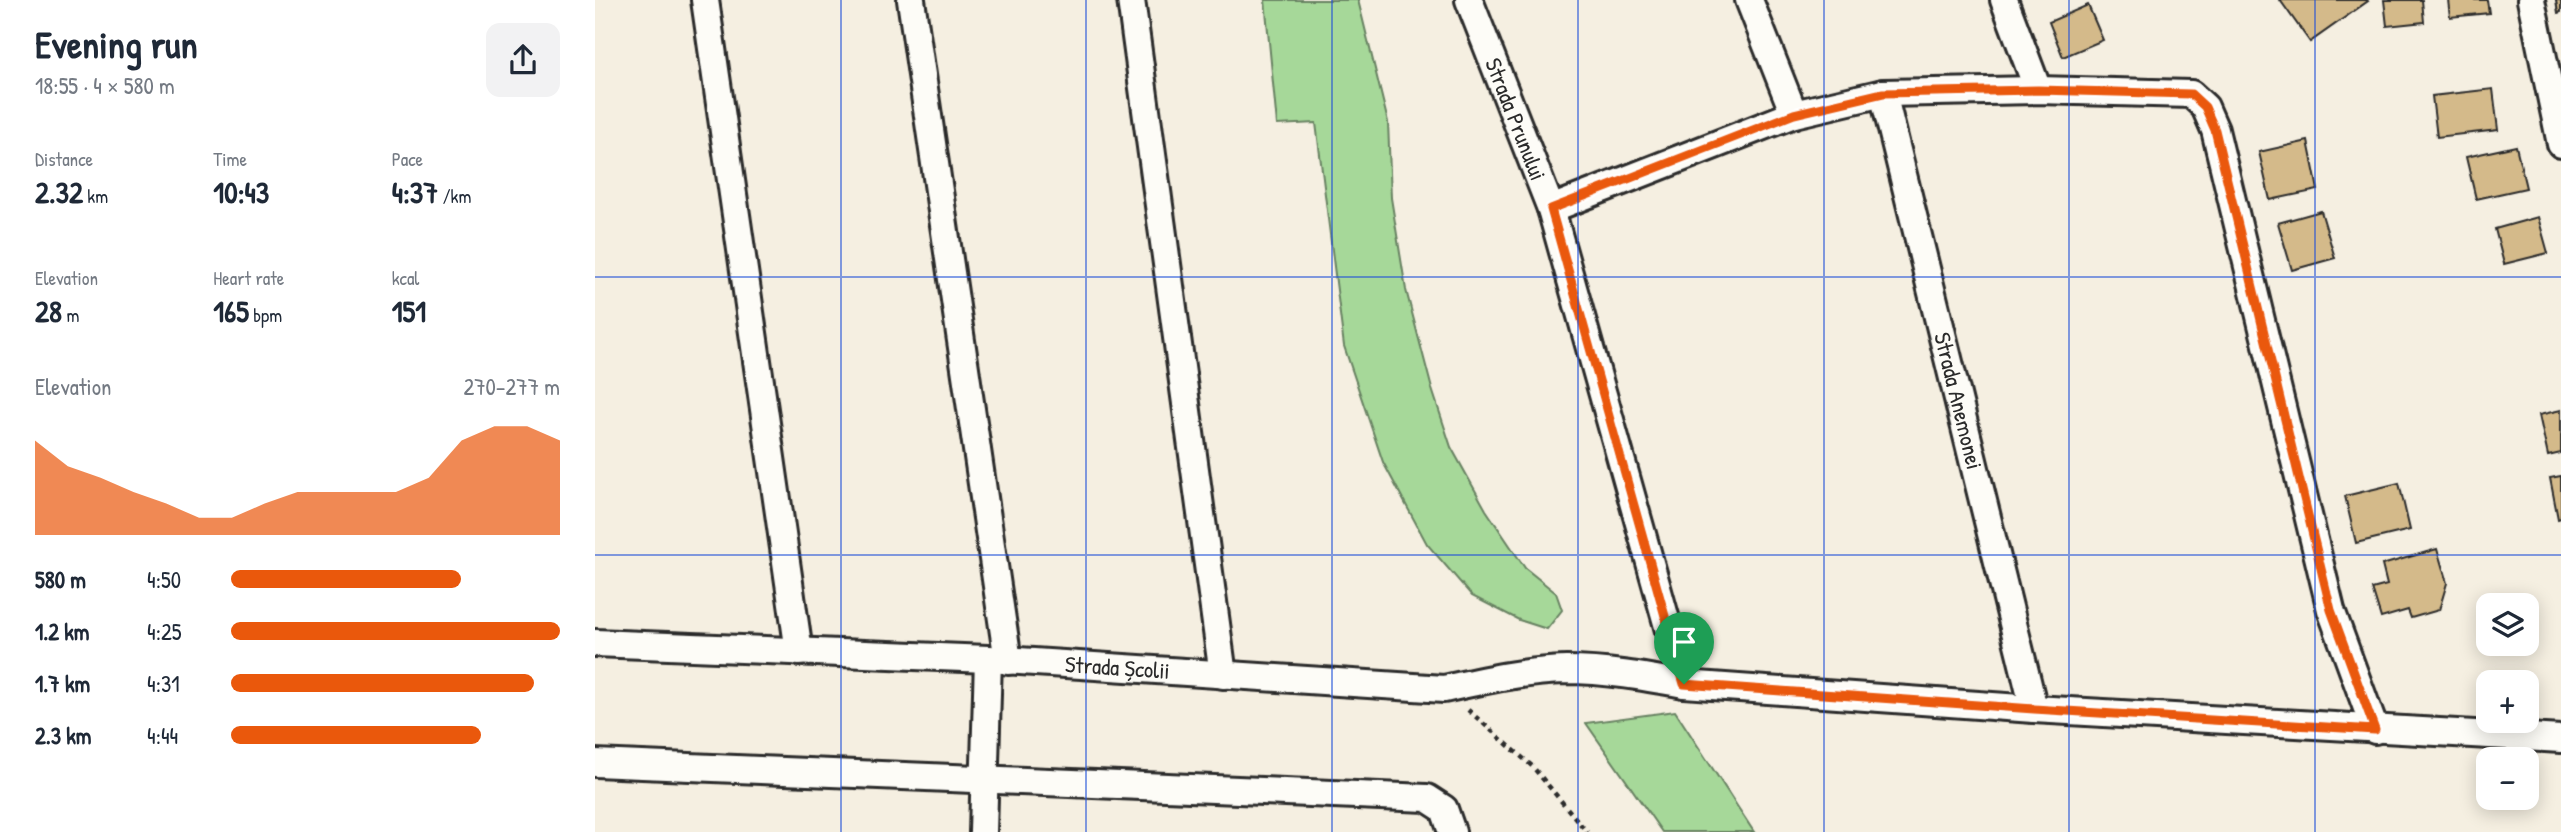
<!DOCTYPE html>
<html lang="en">
<head>
<meta charset="utf-8">
<style>
	:root { --surface:#fff; --page:#f2f2f3; --text:#1f2937; --muted:#747a83; --accent:#ea580c }
	body { margin:0; font-family:"Patrick Hand",sans-serif; background:var(--page); color:var(--text); height:100vh; display:flex; flex-direction:column; font-size:26px; white-space:nowrap }
	* { box-sizing:border-box; margin:0 }
	p { font-size:23px; color:var(--muted) }
	.icon { flex:none; width:38px; height:38px; fill:none; stroke:currentColor; stroke-width:2; stroke-linecap:round; stroke-linejoin:round }
	.map { position:relative; flex:1; overflow:hidden }
	.drawer { display:flex; flex-direction:column; background:var(--surface); width:595px }
	.drawer>* { flex:none }
	.controls { position:absolute; left:1881px; top:593px; display:grid; gap:14px }
	.controls a { display:grid; place-items:center; width:63px; height:63px; border-radius:14px; background:var(--surface); box-shadow:0 4px 18px #0003; font-size:35px }
	.pin { position:absolute; display:grid; place-items:center; width:60px; height:60px; color:#fff; margin:-72px -30px; border-radius:50% 50% 50% 0; rotate:-45deg; box-shadow:0 0 7px #0007 }
	.pin .icon { rotate:45deg }
	.round { display:grid; place-items:center; flex:none; width:74px; height:74px; border-radius:14px; background:var(--page) }
	.overview { display:flex; align-items:center; justify-content:space-between; height:119px; padding:0 35px }
	h1 { font-size:38px; font-weight:700; line-height:52px }
	.stats { display:grid; grid-template-columns:repeat(3,1fr); gap:10px; height:119px; padding:7px 35px }
	.stats div { display:grid; align-content:center }
	.stats b { font-size:30px; font-weight:700 }
	.stats small { font-size:19px; font-weight:400 }
	.stats p { font-size:19px }
	.chart { height:196px; padding:14px 35px }
	.chart p { display:flex; justify-content:space-between }
	.chart svg { width:100%; height:126px; margin-top:7px; fill:var(--accent); opacity:.7 }
	ul { padding:0 35px; list-style:none; font-size:23px }
	li { display:grid; grid-template-columns:112px 84px 1fr; align-items:center; height:52px }
	li i { height:18px; border-radius:9px; background:var(--accent) }
	main { display:flex; flex:1; min-height:0 }
	.map>svg:first-child { display:block }
	.green { fill:#a6d899; stroke:#688262; stroke-width:2 }
	.building { fill:#d4ba8a; stroke:#2b2b2b; stroke-width:2 }
	.lines { fill:none; stroke-linecap:round; stroke-linejoin:round }
	.minor-casing { stroke:#2b2b2b; stroke-width:32 }
	.path { stroke:#2b2b2b; stroke-width:4.5; stroke-dasharray:5 5; stroke-linecap:butt }
	.minor { stroke:#fdfcf7; stroke-width:26 }
	.route-casing { stroke:#fff; stroke-width:14 }
	.route { stroke:#ea580c; stroke-width:9 }
	.grid { fill:none; stroke:#1d4ed8; stroke-width:2; stroke-opacity:0.55 }
	.labels { text-anchor:middle; stroke-width:5; stroke-linejoin:round; paint-order:stroke }
	.street-label { font-size:23px; fill:#2b2b2b; stroke:#fdfcf7 }
</style>
</head>
<body>
<main>
<section class="drawer">
<div class="overview"><div><h1>Evening run</h1><p>18:55 · 4 × 580 m</p></div><a class="round"><svg class="icon" aria-label="share" viewBox="0 0 24 24"><path d="M12 15V3M7 8l5-5 5 5M5 13v7h14v-7"/></svg></a></div>
<div class="stats">
<div><p>Distance</p><b>2.32<small> km</small></b></div>
<div><p>Time</p><b>10:43</b></div>
<div><p>Pace</p><b>4:37<small> /km</small></b></div>
</div>
<div class="stats">
<div><p>Elevation</p><b>28<small> m</small></b></div>
<div><p>Heart rate</p><b>165<small> bpm</small></b></div>
<div><p>kcal</p><b>151</b></div>
</div>
<div class="chart"><p><span>Elevation</span>270–277 m</p>
<svg viewBox="0 0 160 44" preserveAspectRatio="none"><path d="M0 44V11L10 20L20 24L30 29L40 33L50 38L60 38L70 33L80 29L90 29L100 29L110 29L120 24L130 11L140 6L150 6L160 11V44z"/></svg>
</div>
<ul>
<li><b>580 m</b>4:50<i style="width:70%"></i></li>
<li><b>1.2 km</b>4:25<i style="width:100%"></i></li>
<li><b>1.7 km</b>4:31<i style="width:92%"></i></li>
<li><b>2.3 km</b>4:44<i style="width:76%"></i></li>
</ul>
</section>
<div class="map">
<svg width="1966" height="832" viewBox="0 0 1966 832">
	<rect width="100%" height="100%" fill="#f5efe1"/>
	<filter id="ink" filterUnits="userSpaceOnUse"><feTurbulence type="fractalNoise" baseFrequency=".0143" numOctaves="2"/><feDisplacementMap in="SourceGraphic" scale="14" xChannelSelector="R" yChannelSelector="G"/><feConvolveMatrix kernelMatrix="1 2 1 2 8 2 1 2 1" color-interpolation-filters="sRGB"/></filter>
	<g filter="url(#ink)">
		<g class="green">
			<path d="M670 0H763L793 122 796 198 811 290 837 389 856 447 891 510 930 568 961 593 967 610 952 629 924 620 877 596 832 544 788 462 749 346 721 123 682 125Z"/>
			<path d="M1080 711 1159 832H1067L991 723Z"/>
		</g>
		<g class="building">
			<path d="M1685 0H1772L1773 1 1715 42Z"/>
			<path d="M1789 0H1827L1829 22 1792 26Z"/>
			<path d="M1853 0H1892L1894 13 1855 17Z"/>
			<path d="M1961 0H1966V12L1963 13Z"/>
			<path d="M1493 5 1508 40 1468 57 1454 22Z"/>
			<path d="M1898 89 1903 130 1842 137 1837 96Z"/>
			<path d="M1713 141 1723 190 1675 200 1664 152Z"/>
			<path d="M1921 146 1931 188 1881 199 1871 157Z"/>
			<path d="M1726 211 1740 258 1697 270 1683 223Z"/>
			<path d="M1943 217 1953 253 1909 264 1900 229Z"/>
			<path d="M1966 410V453L1953 456 1944 415Z"/>
			<path d="M1966 476V518L1963 519 1955 478Z"/>
			<path d="M1804 483 1815 530 1761 543 1750 496Z"/>
			<path d="M1842 549 1852 583 1844 610 1816 618 1813 610 1786 618 1777 589 1792 585 1787 565Z"/>
		</g>
		<g class="lines">
			<g class="minor-casing">
				<g id="minor">
					<path d="M110 0 204 652"/>
					<path d="M316 0 413 661"/>
					<path d="M536 0 628 675"/>
					<path id="s1" d="M874 0 956 209 1089 684"/>
					<path d="M1154 0 1199 114"/>
					<path d="M1409 0 1443 90"/>
					<path d="M1936 0 1966 144"/>
					<path id="s2" d="M1288 93 1439 709"/>
					<path d="M956 209 1199 114 1288 93 1443 90 1596 94 1610 107 1620 130 1736 610 1780 730"/>
					<path id="s3" d="M0 643 393 659 849 689C889 680 930 671 971 670 1011 670 1050 677 1089 684L1439 709 1966 739"/>
					<path d="M0 763 832 798 849 809 857 832"/>
					<path d="M388 832 393 659"/>
				</g>
			</g>
			<path class="path" d="M873 710 937 766 992 832"/>
			<use href="#minor" class="minor"/>
		</g>
	</g>
	<g class="lines" filter="url(#ink)">
		<g class="route-casing">
			<path id="route" d="M1443 90 1596 94 1610 107 1620 130 1736 610 1780 730 1439 709 1089 684 956 209 1199 114 1288 93Z"/>
		</g>
		<use href="#route" class="route"/>
	</g>
	<path class="grid" d="M246 0V832M491 0V832M737 0V832M983 0V832M1229 0V832M1474 0V832M1720 0V832M0 277H1966M0 555H1966"/>
	<g class="labels">
		<g class="street-label">
			<text dy="8" stroke="none"><textPath href="#s1" startOffset="128">Strada Prunului</textPath></text>
			<text dy="8" stroke="none"><textPath href="#s2" startOffset="317">Strada Anemonei</textPath></text>
			<text dy="8" stroke="none"><textPath href="#s3" startOffset="523">Strada Școlii</textPath></text>
		</g>
	</g>
</svg>
<div class="controls">
<a><svg class="icon" aria-label="layers" viewBox="0 0 24 24"><path d="M12 4l9 5-9 5-9-5zM3 14l9 5 9-5"/></svg></a>
<a>+</a>
<a>−</a>
</div>
<div class="pin" style="left:1089px;top:684px;background:#1e9e55"><svg class="icon" aria-label="arrive" viewBox="0 0 24 24"><path d="M6 21V4h12l-3 4 3 4H6"/></svg></div>
</div>
</main>
</body>
</html>
